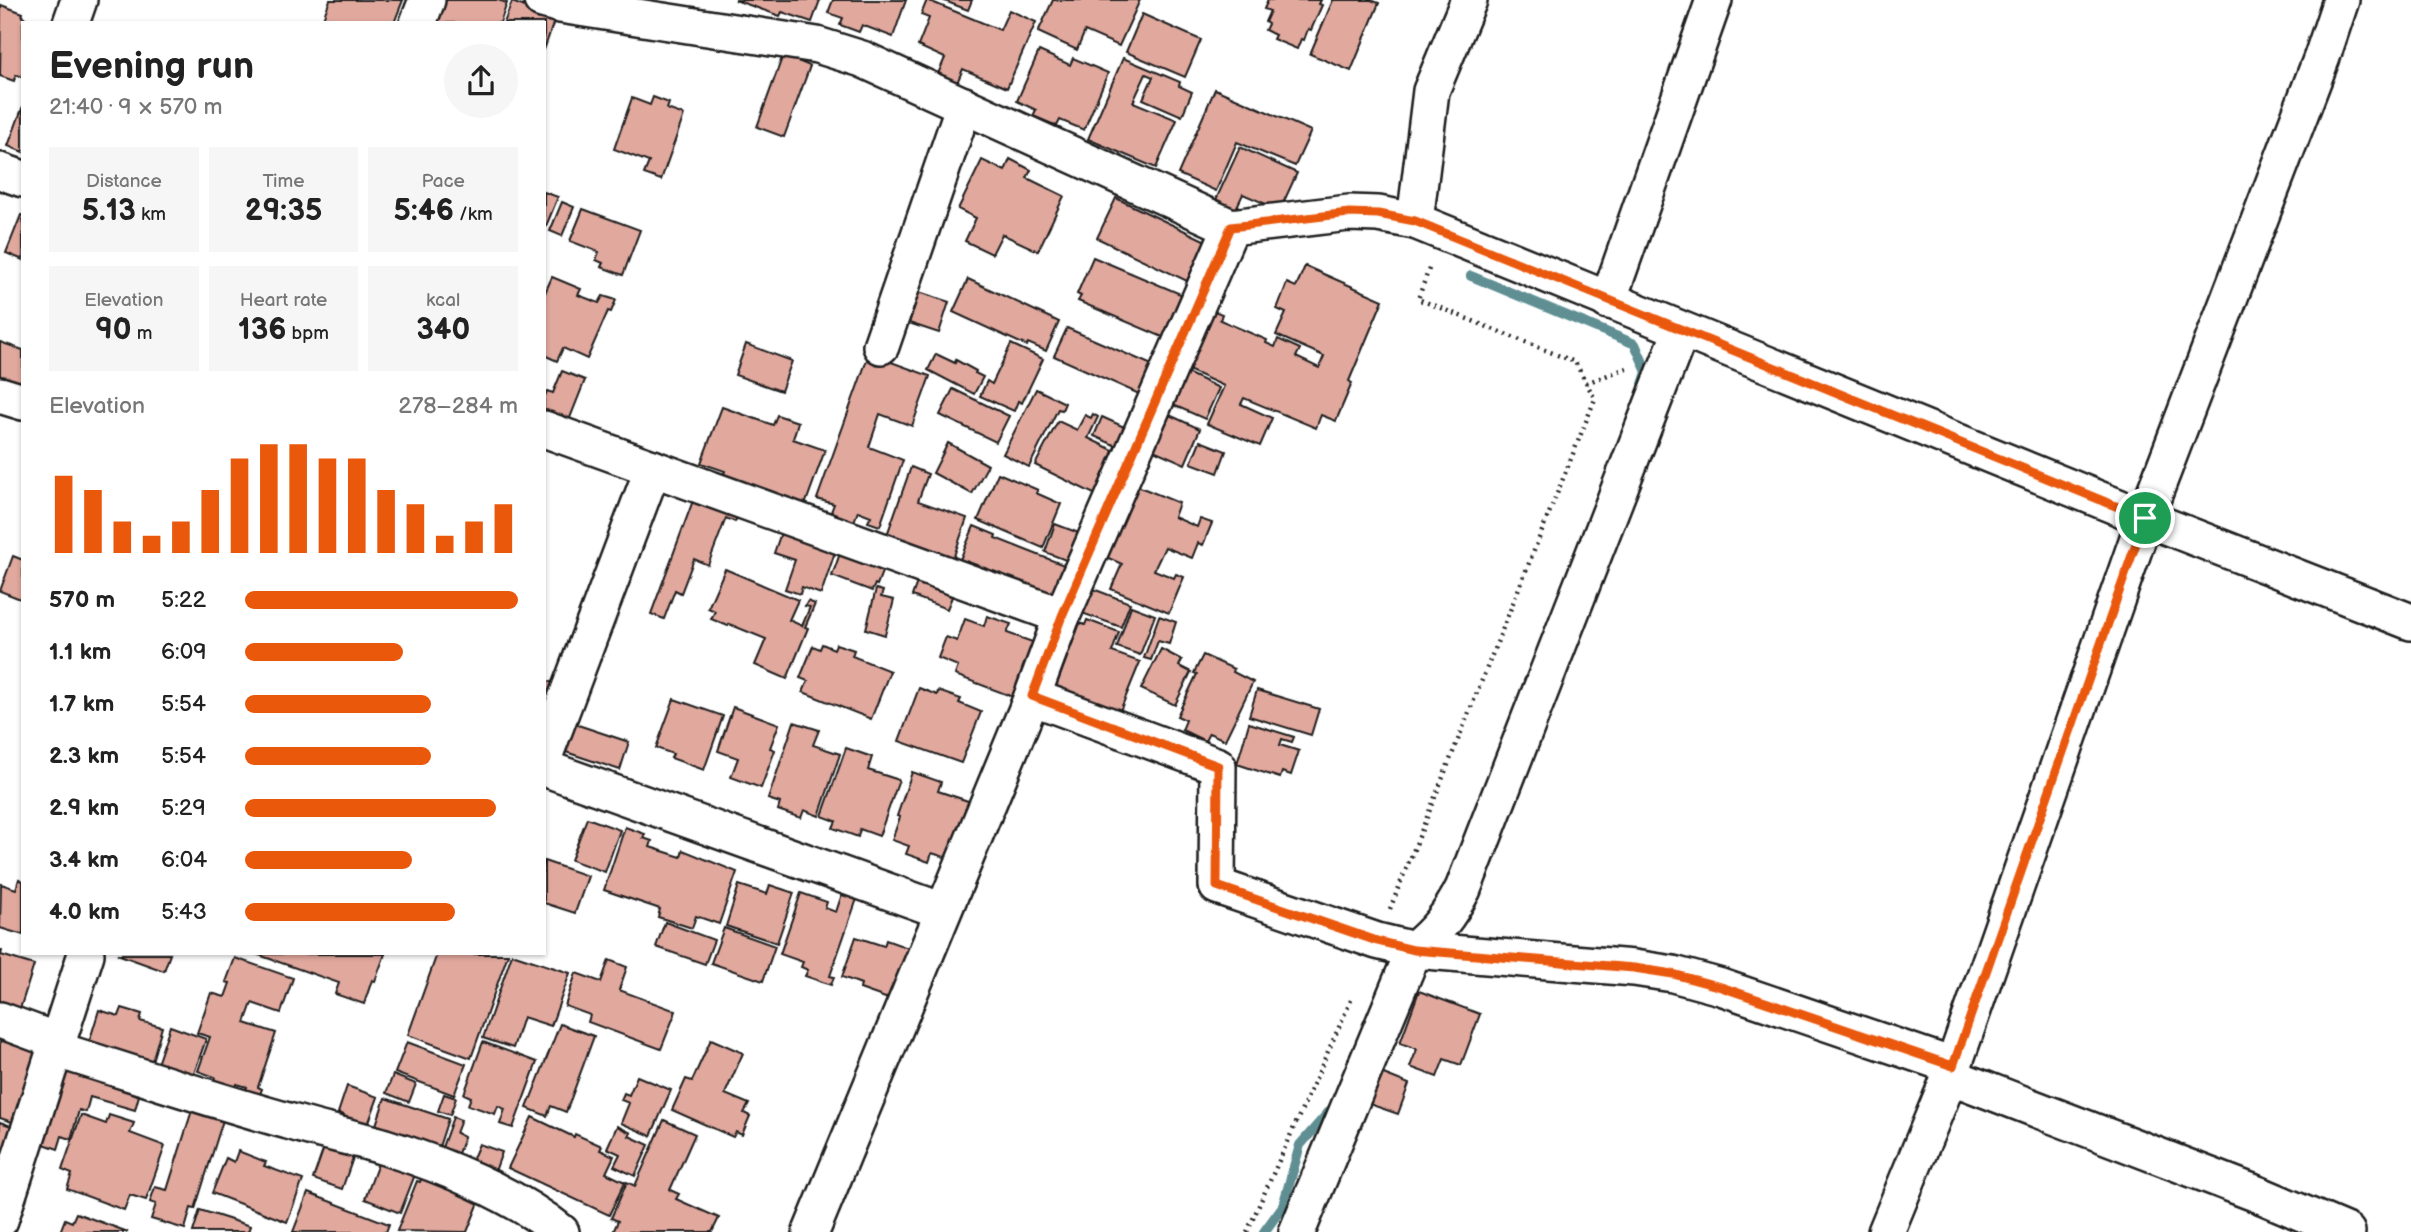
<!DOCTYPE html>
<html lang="en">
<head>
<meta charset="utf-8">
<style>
	:root { --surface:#fff; --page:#f6f6f6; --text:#222; --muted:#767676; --accent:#ea580c }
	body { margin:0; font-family:"Balsamiq Sans",sans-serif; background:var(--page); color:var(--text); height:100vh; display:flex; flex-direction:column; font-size:26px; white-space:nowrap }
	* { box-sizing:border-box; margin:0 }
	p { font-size:23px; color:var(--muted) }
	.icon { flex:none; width:38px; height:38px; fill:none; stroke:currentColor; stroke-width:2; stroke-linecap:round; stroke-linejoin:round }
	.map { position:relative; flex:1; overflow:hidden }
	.panel { position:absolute; left:21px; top:21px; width:525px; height:934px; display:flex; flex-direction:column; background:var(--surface); border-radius:0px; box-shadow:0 2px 5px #0004 }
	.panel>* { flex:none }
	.pin { position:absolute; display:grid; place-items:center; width:60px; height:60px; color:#fff; margin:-30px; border:4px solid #fff; border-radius:50%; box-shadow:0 2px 7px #0007 }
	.round { display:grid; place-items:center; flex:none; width:74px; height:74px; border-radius:37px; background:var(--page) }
	.summary { display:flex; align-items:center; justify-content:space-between; height:119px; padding:0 28px }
	h1 { font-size:38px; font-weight:700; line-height:52px }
	.metrics { display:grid; grid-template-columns:repeat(3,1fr); gap:10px; height:119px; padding:7px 28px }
	.metrics div { display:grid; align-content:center; border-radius:0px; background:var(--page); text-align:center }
	.metrics b { font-size:30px; font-weight:700 }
	.metrics small { font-size:19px; font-weight:400 }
	.metrics p { font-size:19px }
	.chart { height:196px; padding:14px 28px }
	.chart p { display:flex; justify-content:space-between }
	.chart svg { width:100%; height:126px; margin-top:7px; stroke:var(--accent); stroke-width:6 }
	ul { padding:0 28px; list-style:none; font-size:23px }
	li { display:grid; grid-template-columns:112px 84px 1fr; align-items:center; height:52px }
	li i { height:18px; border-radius:9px; background:var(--accent) }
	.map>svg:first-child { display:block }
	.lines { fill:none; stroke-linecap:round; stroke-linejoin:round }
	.stream { stroke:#5f8f93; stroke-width:10 }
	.building { fill:#e1a89e; stroke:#1c1c1c; stroke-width:2 }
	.minor-casing { stroke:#1c1c1c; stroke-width:40 }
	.path { stroke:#1c1c1c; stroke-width:4.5; stroke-dasharray:2 5; stroke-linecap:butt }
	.minor { stroke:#fff; stroke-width:35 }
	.route-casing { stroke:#fff; stroke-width:14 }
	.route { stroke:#ea580c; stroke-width:9 }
</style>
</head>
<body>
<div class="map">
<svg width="2411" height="1232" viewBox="0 0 2411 1232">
	<rect width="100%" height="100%" fill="#fff"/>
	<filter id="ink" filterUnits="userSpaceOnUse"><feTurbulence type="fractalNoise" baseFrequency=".0143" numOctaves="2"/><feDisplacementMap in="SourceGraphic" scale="14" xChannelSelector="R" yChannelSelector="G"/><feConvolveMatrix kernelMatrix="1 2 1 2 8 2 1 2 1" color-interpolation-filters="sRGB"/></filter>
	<g filter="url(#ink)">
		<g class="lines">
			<g class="stream">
				<path d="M1471 276 1635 344 1647 372 1643 384"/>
				<path d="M1264 1232 1283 1206 1300 1145 1335 1105"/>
			</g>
		</g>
		<g class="building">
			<path d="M330 0H403L394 23 371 21 370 23H325L322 21Z"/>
			<path d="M444 0H498L507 3 500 23H435Z"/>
			<path d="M735 0H820L812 22 782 12 780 16Z"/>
			<path d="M833 0H906L893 37 862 25 859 32 840 25 843 18 828 13Z"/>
			<path d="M927 0 1000 30 1009 10 1036 22 1007 88 963 69 956 85 937 76 945 58 918 46 929 18 921 15Z"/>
			<path d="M942 0H972L968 10Z"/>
			<path d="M1053 0H1140L1119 46 1085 31 1077 50 1038 32Z"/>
			<path d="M1268 0H1321L1319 4 1322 5 1311 30 1308 29 1304 40 1301 39 1297 49 1273 39 1275 35 1265 30 1268 24 1265 22 1270 11 1264 9Z"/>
			<path d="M1333 0H1371L1379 3 1351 71 1310 54Z"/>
			<path d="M512 2 552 17 554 21 544 50V23H504Z"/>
			<path d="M1 5 23 13 22 17 37 23H23V77L16 75 14 81 0 76Z"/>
			<path d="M1142 14 1201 40 1185 77 1126 52Z"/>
			<path d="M1039 51 1070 65 1073 58 1108 73 1084 130 1060 120 1057 126 1033 116 1036 110 1017 101Z"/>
			<path d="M783 55 810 66 784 137 757 127Z"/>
			<path d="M1123 58 1180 82 1179 86 1192 92 1182 116 1143 99 1153 77 1146 74 1133 102 1177 120 1156 168 1088 139Z"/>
			<path d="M1215 89 1311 131 1295 166 1237 142 1216 191 1178 174Z"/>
			<path d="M653 97 669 103 667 109 684 115 661 180 644 174 649 162 614 149 632 98 650 105Z"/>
			<path d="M23 106V152L8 146Z"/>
			<path d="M1240 147 1297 173 1280 210 1243 194 1234 213 1214 204Z"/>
			<path d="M1010 159 1031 170 1027 178 1064 196 1038 251 1002 234 992 254 965 241 976 218 958 209 982 160 1005 171Z"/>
			<path d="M544 192 558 197 544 231Z"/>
			<path d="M1116 198 1206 241 1187 281 1097 238Z"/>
			<path d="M562 202 574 207 562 236 550 231Z"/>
			<path d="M583 209 640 230 623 275 601 267 603 263 596 260 599 252 570 241Z"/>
			<path d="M21 215H23V260L6 253Z"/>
			<path d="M1093 257 1190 298 1172 341 1078 301 1081 296 1077 294Z"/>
			<path d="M1305 266 1383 300 1349 381 1352 383 1336 421 1321 415 1316 428 1244 398 1241 404 1272 418 1260 446 1207 424 1224 386 1186 369 1212 310 1222 314 1220 320 1267 340 1266 343 1275 347 1278 339 1300 349 1296 357 1319 368 1324 356 1276 335 1286 313 1277 309 1287 283 1296 287Z"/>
			<path d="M552 277 581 289 578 295 599 303 603 296 616 300 611 312 608 311 587 359 563 348 557 361 544 355V295Z"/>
			<path d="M968 279 1059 322 1046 351 1028 343 1027 346 953 312Z"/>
			<path d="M919 292 949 302 939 333 909 323Z"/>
			<path d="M1067 328 1152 365 1139 394 1054 356Z"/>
			<path d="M0 342 23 350V376L18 391 0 385Z"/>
			<path d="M746 344 792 361 781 391 735 375Z"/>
			<path d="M1011 344 1043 359 1022 403 1018 401 1014 411 980 396 987 381 992 384Z"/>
			<path d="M869 354 930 376 912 426 880 414 869 447 903 460 880 526 868 522 871 516 858 511 852 527 835 521 837 514 831 512 834 504 817 499Z"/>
			<path d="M936 354 955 363 956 360 976 371 975 373 983 377 974 394 928 370Z"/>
			<path d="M562 371 585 380 566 428 544 420V398L547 391 553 393Z"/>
			<path d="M1185 372 1219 388 1205 419 1171 404Z"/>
			<path d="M953 389 1009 416 996 442 940 415Z"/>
			<path d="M1036 389 1065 403 1062 410 1058 409 1029 467 1003 454Z"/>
			<path d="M722 407 773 425 777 415 798 422 793 439 825 450 805 505 723 476 725 471 701 463Z"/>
			<path d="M1165 413 1200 429 1185 464 1149 448Z"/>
			<path d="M1093 414 1098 417 1088 438 1121 454 1100 497 1035 465 1058 421 1077 430 1085 415 1091 418Z"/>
			<path d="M1102 417 1131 430 1123 449 1094 436Z"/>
			<path d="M1200 441 1226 451 1218 473 1191 463Z"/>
			<path d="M948 443 988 465 972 494 933 473Z"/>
			<path d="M911 467 928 474 918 501 967 518 953 559 887 535Z"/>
			<path d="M998 473 1038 490 1036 493 1061 504 1043 548 978 520Z"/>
			<path d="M1135 485 1179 503 1174 517 1197 527 1200 519 1212 523 1203 545 1198 543 1192 558 1165 547 1154 570 1174 578 1176 574 1184 577 1169 613 1111 589 1122 564 1106 557Z"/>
			<path d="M694 498 740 511 735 522 726 518 708 565 694 559 681 593 675 590 664 619 651 614Z"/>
			<path d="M784 524 838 543 821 594 802 587 800 594 785 589 795 560 774 553Z"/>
			<path d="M1055 524 1087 536 1076 564 1045 552Z"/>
			<path d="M974 526 996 535 995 538 1064 565 1052 594 1021 582 1020 586 959 562Z"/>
			<path d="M843 545 886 561 877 585 875 584 872 591 832 576Z"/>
			<path d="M13 556 23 560V600L0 591Z"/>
			<path d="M725 569 798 600 789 620 802 626 810 607 805 606 808 601 815 604 805 627 808 628 787 679 755 665 766 639 729 624 728 626 711 619 715 611 708 608Z"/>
			<path d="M920 574 956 587 947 609 912 596Z"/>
			<path d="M1088 587 1130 603 1121 627 1079 612Z"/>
			<path d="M876 589 883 591 881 597 894 600 885 635 866 629Z"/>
			<path d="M1131 606 1155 615 1140 655 1117 647Z"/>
			<path d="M987 616 1011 624 1007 633 1044 646 1024 701 955 675 958 666 938 658 946 637 957 641 965 619 984 626Z"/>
			<path d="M1159 616 1176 622 1169 644 1158 641 1151 660 1144 658Z"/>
			<path d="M1087 620 1119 632 1112 652 1140 662 1120 711 1056 686 1080 623 1085 625Z"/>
			<path d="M822 644 834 649 836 644 854 650 852 656 890 671 871 719 803 692 808 681 800 678 813 646 820 649Z"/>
			<path d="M1161 649 1182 660 1179 666 1191 672 1175 705 1141 689Z"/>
			<path d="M1203 655 1234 669 1233 672 1253 682 1225 740 1209 733 1205 741 1182 730 1186 720 1177 716 1197 674 1194 673Z"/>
			<path d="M544 680 554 683 544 712Z"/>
			<path d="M919 688 937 695 938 691 961 699 959 703 981 712 961 763 899 741Z"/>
			<path d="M1257 690 1319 709 1311 735 1249 716Z"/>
			<path d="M674 699 723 716 704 770 671 758 673 754 656 748Z"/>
			<path d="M733 707 779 724 770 748 775 750 761 788 731 777 738 758 718 751Z"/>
			<path d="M569 722 629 742 620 770 560 750Z"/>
			<path d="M794 722 819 730 813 745 840 754 819 816 804 810 801 818 778 810 780 803 768 799Z"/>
			<path d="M1249 723 1294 737 1292 742 1282 739 1280 745 1299 751 1291 775 1282 772 1280 778 1237 764Z"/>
			<path d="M846 748 872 757 868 770 899 780 879 836 860 829 858 837 833 828 836 821 822 816Z"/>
			<path d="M912 772 941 782 938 791 974 803 954 860 932 853 929 862 906 854 909 846 892 840 900 817 897 816Z"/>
			<path d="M587 818 620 830 605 872 571 860Z"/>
			<path d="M625 827 645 834 643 838 652 841 650 847 681 857 683 850 737 872 719 924 696 916 692 928 658 917 660 909 604 890Z"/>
			<path d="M544 861 588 876 575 913 544 903Z"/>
			<path d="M19 879 23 881V935L0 928 1 884 16 889Z"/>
			<path d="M739 885 767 894 770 885 794 893 777 943 726 926Z"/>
			<path d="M843 891 858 896 830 976 834 977 831 985 805 976 808 970 801 967 803 962 780 954 801 893 827 902 825 908 836 912Z"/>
			<path d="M665 922 714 940 705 964 656 947Z"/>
			<path d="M724 928 775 946 763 981 711 963Z"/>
			<path d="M856 937 884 946 886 940 914 950 891 1000 860 989 861 984 842 977Z"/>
			<path d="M0 950 2 951 1 955 34 965 20 1009 0 1002Z"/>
			<path d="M117 954H170L164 971Z"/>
			<path d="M256 954H385L375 981 372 980 364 1004 335 994 339 983Z"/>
			<path d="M437 954H508L471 1058 408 1035Z"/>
			<path d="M512 954 570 973 551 1026 523 1017 513 1048 483 1038Z"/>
			<path d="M235 958 293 978 281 1013 252 1003 245 1023 276 1033 258 1087 262 1089 257 1102 243 1098 247 1087 237 1084 235 1090 213 1082 215 1077 198 1071 210 1037 197 1033 211 993 225 997 230 983 226 982Z"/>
			<path d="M609 960 627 967 619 990 676 1011 661 1049 588 1022 590 1015 565 1006 576 973 601 982Z"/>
			<path d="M1419 991 1480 1014 1461 1065 1444 1059 1437 1077 1410 1067 1417 1049 1400 1043Z"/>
			<path d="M122 1008 142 1014 140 1021 162 1027 150 1068 87 1049 99 1010 119 1016Z"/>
			<path d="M560 1024 594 1036 566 1112 551 1106 547 1116 527 1108Z"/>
			<path d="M170 1026 206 1039 191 1082 155 1070Z"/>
			<path d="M0 1030 40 1052 15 1123 0 1118Z"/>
			<path d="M711 1039 743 1053 725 1094 749 1104 744 1113 750 1116 742 1135 736 1132 733 1137 672 1110 686 1079 692 1081Z"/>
			<path d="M407 1042 466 1064 454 1095 395 1073Z"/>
			<path d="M483 1042 537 1062 513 1128 500 1124 505 1109 498 1106 495 1114 468 1105 471 1097 464 1094Z"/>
			<path d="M61 1067 141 1088 135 1110 90 1097 86 1112 79 1110 71 1139 62 1136 58 1149 41 1143Z"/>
			<path d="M1381 1073 1409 1084 1398 1114 1369 1104Z"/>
			<path d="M393 1075 416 1084 409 1102 386 1093Z"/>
			<path d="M637 1076 671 1090 651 1136 621 1123 629 1103 621 1100 624 1093 629 1095Z"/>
			<path d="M347 1086 378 1097 366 1130 342 1122 344 1115 338 1113Z"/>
			<path d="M444 1094 456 1098 450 1115 438 1111Z"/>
			<path d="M385 1098 448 1119 438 1150 375 1128Z"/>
			<path d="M193 1107 224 1117 195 1209 191 1208 185 1229 151 1219 156 1204 150 1202 155 1187 167 1190Z"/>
			<path d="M81 1115 106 1124 109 1115 134 1123 130 1133 165 1146 146 1200 130 1195 124 1210 67 1189 72 1174 62 1170Z"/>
			<path d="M453 1117 461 1120 456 1133 464 1137 456 1159 440 1153Z"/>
			<path d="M532 1117 574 1137 575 1134 602 1146 600 1150 614 1156 606 1173 625 1182 609 1215 508 1168Z"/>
			<path d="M664 1120 695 1134 670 1190 679 1194 676 1199 719 1218 712 1232H613L618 1221 611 1218 627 1182 635 1186Z"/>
			<path d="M0 1122 17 1128 6 1160 0 1158Z"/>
			<path d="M617 1126 631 1133 629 1136 649 1145 635 1176 614 1166 620 1154 607 1148Z"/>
			<path d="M326 1142 355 1152 342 1189 313 1179Z"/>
			<path d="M479 1144 502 1152 494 1174 470 1165Z"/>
			<path d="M238 1151 266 1162 264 1166 303 1180 287 1222 212 1193 226 1158 234 1162Z"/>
			<path d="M380 1158 416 1172 400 1213 365 1199Z"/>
			<path d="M424 1172 480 1200 467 1232 397 1231 417 1181 420 1182Z"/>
			<path d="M308 1193 389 1224 386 1232H293Z"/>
			<path d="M200 1210 250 1226 248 1232H193Z"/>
			<path d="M76 1213 128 1232H60L65 1219 72 1222Z"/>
		</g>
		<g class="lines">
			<g class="minor-casing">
				<g id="minor">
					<path d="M542 0 560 5 817 45 862 59 1231 227 1349 213 1378 214 1415 221 2145 518 2411 622"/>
					<path d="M71 23 79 0"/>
					<path d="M418 23 427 0"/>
					<path d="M0 171 23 179"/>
					<path d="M1415 221 1431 91 1469 0"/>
					<path d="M1608 301 1714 0"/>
					<path d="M881 346 964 105"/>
					<path d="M0 395 23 402"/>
					<path d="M544 429 1062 616"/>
					<path d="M1032 697 1218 766 1217 886 1377 941 1414 950 1634 968 1673 974 1721 987 1953 1066"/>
					<path d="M544 757 653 468"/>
					<path d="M544 768 943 911"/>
					<path d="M0 1020 57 1041"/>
					<path d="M54 1049C132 1073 209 1099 288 1121 320 1131 353 1137 385 1147 443 1165 514 1194 561 1232"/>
					<path d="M1950 1076 2260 1195 2347 1232"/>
					<path d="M0 1220 86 954"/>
					<path d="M811 1232 1032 697 1062 616 1231 227"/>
					<path d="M1297 1232 1414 950C1437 931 1449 916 1463 889L1681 331"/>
					<path d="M1886 1232 1950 1076 2145 518 2322 57 2341 0"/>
				</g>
			</g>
			<g class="path">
				<path d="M1586 383 1627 368"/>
				<path d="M1390 909 1595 399 1575 362 1418 299 1430 266"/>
				<path d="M1247 1232 1352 998"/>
			</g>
			<use href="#minor" class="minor"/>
		</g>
	</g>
	<g class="lines" filter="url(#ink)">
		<g class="route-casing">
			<path id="route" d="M1349 213 1378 214 1415 221 2145 518 1953 1066 1721 987 1673 974 1634 968 1414 950 1377 941 1217 886 1218 766 1032 696 1062 616 1231 227Z"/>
		</g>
		<use href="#route" class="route"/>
	</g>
</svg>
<div class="pin" style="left:2145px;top:518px;background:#1e9e55"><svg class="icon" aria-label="arrive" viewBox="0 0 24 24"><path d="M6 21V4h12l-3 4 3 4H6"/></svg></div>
<section class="panel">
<div class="summary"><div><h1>Evening run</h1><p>21:40 · 9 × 570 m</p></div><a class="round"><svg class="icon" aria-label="share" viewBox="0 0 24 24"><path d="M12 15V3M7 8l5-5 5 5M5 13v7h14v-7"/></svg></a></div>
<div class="metrics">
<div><p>Distance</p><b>5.13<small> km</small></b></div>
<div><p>Time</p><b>29:35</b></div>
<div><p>Pace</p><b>5:46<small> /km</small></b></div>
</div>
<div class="metrics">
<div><p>Elevation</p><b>90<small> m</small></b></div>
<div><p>Heart rate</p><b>136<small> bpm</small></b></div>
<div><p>kcal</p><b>340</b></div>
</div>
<div class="chart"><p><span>Elevation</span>278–284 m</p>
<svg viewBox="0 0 160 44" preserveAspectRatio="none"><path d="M5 44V17M15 44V22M25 44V33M35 44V38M45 44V33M55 44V22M65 44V11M75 44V6M85 44V6M95 44V11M105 44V11M115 44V22M125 44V27M135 44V38M145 44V33M155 44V27"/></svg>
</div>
<ul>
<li><b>570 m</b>5:22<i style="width:100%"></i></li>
<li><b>1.1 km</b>6:09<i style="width:58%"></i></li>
<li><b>1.7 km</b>5:54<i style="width:68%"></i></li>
<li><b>2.3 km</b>5:54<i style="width:68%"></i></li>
<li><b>2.9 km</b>5:29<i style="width:92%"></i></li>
<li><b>3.4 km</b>6:04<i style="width:61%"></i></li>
<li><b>4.0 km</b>5:43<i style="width:77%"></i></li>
</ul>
</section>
</div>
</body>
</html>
